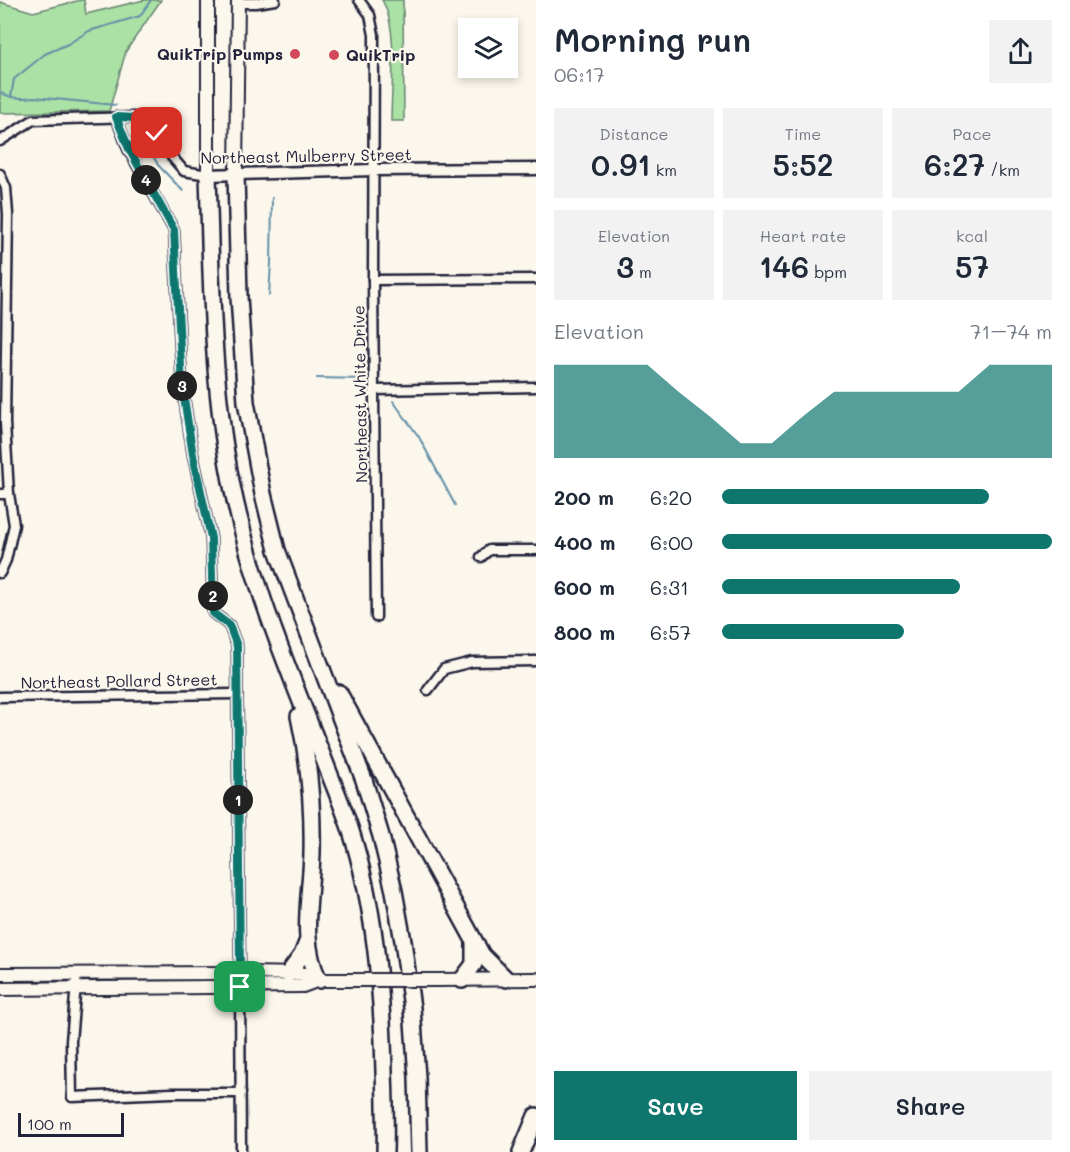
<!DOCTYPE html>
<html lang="en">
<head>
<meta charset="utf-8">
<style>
	:root { --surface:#fff; --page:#f2f2f3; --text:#1f2937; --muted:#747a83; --accent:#0f766e }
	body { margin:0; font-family:Mali,sans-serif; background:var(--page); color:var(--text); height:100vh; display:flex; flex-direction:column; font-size:22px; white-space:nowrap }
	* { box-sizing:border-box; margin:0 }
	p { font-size:20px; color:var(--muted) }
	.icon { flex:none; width:33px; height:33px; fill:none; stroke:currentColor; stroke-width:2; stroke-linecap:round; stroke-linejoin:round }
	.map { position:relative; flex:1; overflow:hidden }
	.panel { display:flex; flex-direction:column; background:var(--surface); width:534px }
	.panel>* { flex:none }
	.controls { position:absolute; left:458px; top:18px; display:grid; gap:12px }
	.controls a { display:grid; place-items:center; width:60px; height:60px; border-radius:0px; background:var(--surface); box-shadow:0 3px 9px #0003; font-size:30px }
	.scale { position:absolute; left:18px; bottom:15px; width:106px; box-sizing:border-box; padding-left:6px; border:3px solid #22223b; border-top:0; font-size:16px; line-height:21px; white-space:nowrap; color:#22223b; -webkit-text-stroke:4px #fbf7ec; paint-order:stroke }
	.pin { position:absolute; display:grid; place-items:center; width:51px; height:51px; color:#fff; margin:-26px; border-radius:12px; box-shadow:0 3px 9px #0006 }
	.km { position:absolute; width:30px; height:30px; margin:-15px; border-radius:50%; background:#222; color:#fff; font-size:16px; line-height:30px; text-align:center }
	.round { display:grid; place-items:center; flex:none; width:63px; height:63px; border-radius:0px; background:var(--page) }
	.headline { display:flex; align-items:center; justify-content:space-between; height:102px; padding:0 18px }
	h1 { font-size:33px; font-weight:600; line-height:45px }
	.figures { display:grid; grid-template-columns:repeat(3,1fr); gap:9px; height:102px; padding:6px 18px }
	.figures div { display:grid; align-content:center; border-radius:0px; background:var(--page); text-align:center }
	.figures b { font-size:30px; font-weight:600 }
	.figures small { font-size:16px; font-weight:400 }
	.figures p { font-size:16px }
	.chart { height:168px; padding:12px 18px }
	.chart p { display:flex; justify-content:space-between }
	.chart svg { width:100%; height:108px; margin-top:6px; fill:var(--accent); opacity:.7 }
	.cta { display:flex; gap:12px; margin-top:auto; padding:12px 18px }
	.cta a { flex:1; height:69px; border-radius:0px; background:var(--accent); color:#fff; font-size:24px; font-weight:600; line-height:69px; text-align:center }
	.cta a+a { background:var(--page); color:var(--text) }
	ul { padding:0 18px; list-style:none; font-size:20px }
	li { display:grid; grid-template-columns:96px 72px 1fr; align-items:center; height:45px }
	li i { height:15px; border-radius:8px; background:var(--accent) }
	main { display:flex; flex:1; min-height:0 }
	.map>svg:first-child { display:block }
	.green { fill:#aae1a4; stroke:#668270; stroke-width:1.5 }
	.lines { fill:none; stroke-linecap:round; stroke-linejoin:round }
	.stream { stroke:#638fa8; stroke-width:2 }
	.minor-casing { stroke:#22223b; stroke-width:13 }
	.tertiary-casing { stroke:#22223b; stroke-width:15 }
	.secondary-casing { stroke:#22223b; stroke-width:16 }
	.primary-casing { stroke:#22223b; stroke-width:16 }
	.motorway-casing { stroke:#22223b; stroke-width:20 }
	.minor { stroke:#fbf7ec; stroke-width:8 }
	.tertiary { stroke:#fbf7ec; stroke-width:10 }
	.secondary { stroke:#fbf7ec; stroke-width:12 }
	.primary { stroke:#fbf7ec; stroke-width:12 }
	.motorway { stroke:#fbf7ec; stroke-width:15 }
	.secondary-bridge-casing { stroke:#22223b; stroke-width:16; stroke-linecap:butt }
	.secondary-bridge { stroke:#fbf7ec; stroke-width:12 }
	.route-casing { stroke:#fff; stroke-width:12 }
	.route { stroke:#0f766e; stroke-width:8 }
	.poi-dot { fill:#d1495b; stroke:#fbf7ec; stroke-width:2 }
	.labels { text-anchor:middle; stroke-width:4.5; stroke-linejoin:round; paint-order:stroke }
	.poi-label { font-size:16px; font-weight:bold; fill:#22223b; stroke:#fbf7ec; text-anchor:end }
	.street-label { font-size:16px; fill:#22223b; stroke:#fbf7ec }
</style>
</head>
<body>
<main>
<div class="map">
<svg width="536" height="1152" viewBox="0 0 536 1152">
	<rect width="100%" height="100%" fill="#fbf7ec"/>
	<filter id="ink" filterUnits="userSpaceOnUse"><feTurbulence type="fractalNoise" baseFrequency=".0167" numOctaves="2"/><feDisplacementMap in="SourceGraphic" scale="12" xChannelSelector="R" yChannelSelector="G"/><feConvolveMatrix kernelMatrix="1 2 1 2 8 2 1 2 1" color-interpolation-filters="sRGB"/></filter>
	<g filter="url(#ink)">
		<g class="green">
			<path d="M81 0H84L86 14 144 0H161L126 51 109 111 0 113V2L33 12Z"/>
			<path d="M382 0H403L404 121H391C391 86 399 30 382 0Z"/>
		</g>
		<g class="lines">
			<g class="stream">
				<path d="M0 92C10 99 22 99 34 97L116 105"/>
				<path d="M11 97 14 79 45 54 68 44 89 31 140 16 151 0"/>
				<path d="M141 133 158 165 183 191"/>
				<path d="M269 295 271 263 272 198"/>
				<path d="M317 378 366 379"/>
				<path d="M393 401 419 437 455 505"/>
			</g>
			<g class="minor-casing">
				<g id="minor">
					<path d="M359 0 370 15 374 35 373 280 376 617"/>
					<path d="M238 3H256L275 0"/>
					<path d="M116 117 128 149 174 230 182 385 193 455 211 538 213 613 229 625 237 646 240 973"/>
					<path d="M0 141 33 120 134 117 149 123 172 157 184 171 208 175"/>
					<path d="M0 174 6 188 8 214 5 423 9 494 14 525 6 560 0 573"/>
					<path d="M373 280 536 279"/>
					<path d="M375 390 536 387"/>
					<path d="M0 494H9"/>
					<path d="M481 557 489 550H536"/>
					<path d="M428 690 444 669 472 662 536 661"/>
					<path d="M0 697 237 694"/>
					<path d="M77 973 71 1041 72 1097 172 1093H241"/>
					<path d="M240 987 241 1152"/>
				</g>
			</g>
			<g class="tertiary-casing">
				<path id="tertiary" d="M208 175 373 170 536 169"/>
			</g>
			<g class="secondary-casing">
				<g id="secondary">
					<path d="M0 974 240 973 305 974 319 980"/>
					<path d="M436 980 536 979"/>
					<path d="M0 989 303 986 319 980H349"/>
				</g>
			</g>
			<g class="primary-casing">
				<g id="primary">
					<path d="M236 174 238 0"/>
					<path d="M208 175V0"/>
				</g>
			</g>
			<g class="motorway-casing">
				<g id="motorway">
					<path d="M236 174 239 297 246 402 263 494 277 550 364 780 381 836 394 891 403 941 412 1008 417 1077 419 1152"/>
					<path d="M208 175C212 292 211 411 241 525 261 605 293 681 323 757 332 781 342 804 350 828 375 906 382 990 384 1071 385 1098 386 1125 385 1152"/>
					<path d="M339 693 482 955 506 979"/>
					<path d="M299 716C309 761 313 807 312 853 311 895 299 942 319 980"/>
					<path d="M288 974 302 955 308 940"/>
					<path d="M462 980 474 964V942"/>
					<path d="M521 1152 536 1116"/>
				</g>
			</g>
			<use href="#minor" class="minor"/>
			<use href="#tertiary" class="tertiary"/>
			<use href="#secondary" class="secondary"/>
			<use href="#primary" class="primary"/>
			<use href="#motorway" class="motorway"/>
			<g class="secondary-bridge-casing">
				<path id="secondary-bridge" d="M349 980H436"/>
			</g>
			<use href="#secondary-bridge" class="secondary-bridge"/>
		</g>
	</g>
	<g class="lines" filter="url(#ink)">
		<g class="route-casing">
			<path id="route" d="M157 133C146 119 134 117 116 117L129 149 174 230 182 385 193 455 211 538 213 613 229 625 237 646 240 973 230 983 222 987H240"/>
		</g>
		<use href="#route" class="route"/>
	</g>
	<g class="poi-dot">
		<circle cx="295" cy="54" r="6"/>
		<circle cx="334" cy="55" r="6"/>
	</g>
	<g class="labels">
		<g class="poi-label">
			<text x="283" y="60">QuikTrip Pumps</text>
			<text x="346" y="61" text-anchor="start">QuikTrip</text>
		</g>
		<g class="street-label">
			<text transform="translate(306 156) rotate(-1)" y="6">Northeast Mulberry Street</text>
			<text transform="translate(360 394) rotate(-91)" y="6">Northeast White Drive</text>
			<text transform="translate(119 681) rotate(-1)" y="6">Northeast Pollard Street</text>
		</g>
	</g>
</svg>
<div class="controls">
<a><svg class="icon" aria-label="layers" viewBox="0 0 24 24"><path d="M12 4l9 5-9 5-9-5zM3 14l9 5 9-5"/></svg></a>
</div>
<div class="scale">100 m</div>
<div class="pin" style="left:240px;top:987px;background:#1e9e55"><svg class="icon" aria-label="arrive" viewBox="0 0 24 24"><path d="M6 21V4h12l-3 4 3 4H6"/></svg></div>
<div class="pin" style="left:157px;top:133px;background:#d93025"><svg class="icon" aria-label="check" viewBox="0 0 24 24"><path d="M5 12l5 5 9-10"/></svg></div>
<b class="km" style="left:238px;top:800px">1</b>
<b class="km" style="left:213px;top:596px">2</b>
<b class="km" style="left:182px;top:386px">3</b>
<b class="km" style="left:146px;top:180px">4</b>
</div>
<section class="panel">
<div class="headline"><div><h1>Morning run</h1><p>06:17</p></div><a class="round"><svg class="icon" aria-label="share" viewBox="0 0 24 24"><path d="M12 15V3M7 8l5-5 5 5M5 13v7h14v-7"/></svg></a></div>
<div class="figures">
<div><p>Distance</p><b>0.91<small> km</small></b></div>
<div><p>Time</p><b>5:52</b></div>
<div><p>Pace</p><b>6:27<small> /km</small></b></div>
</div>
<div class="figures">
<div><p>Elevation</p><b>3<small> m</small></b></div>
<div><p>Heart rate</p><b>146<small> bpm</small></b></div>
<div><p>kcal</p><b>57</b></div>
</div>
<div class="chart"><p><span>Elevation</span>71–74 m</p>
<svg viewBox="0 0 160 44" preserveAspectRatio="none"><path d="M0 44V6L10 6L20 6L30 6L40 17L50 27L60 38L70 38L80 27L90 17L100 17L110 17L120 17L130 17L140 6L150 6L160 6V44z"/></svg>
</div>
<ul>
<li><b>200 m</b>6:20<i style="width:81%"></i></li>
<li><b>400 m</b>6:00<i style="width:100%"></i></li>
<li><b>600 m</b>6:31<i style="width:72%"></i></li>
<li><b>800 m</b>6:57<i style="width:55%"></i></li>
</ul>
<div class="cta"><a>Save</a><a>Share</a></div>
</section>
</main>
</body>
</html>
